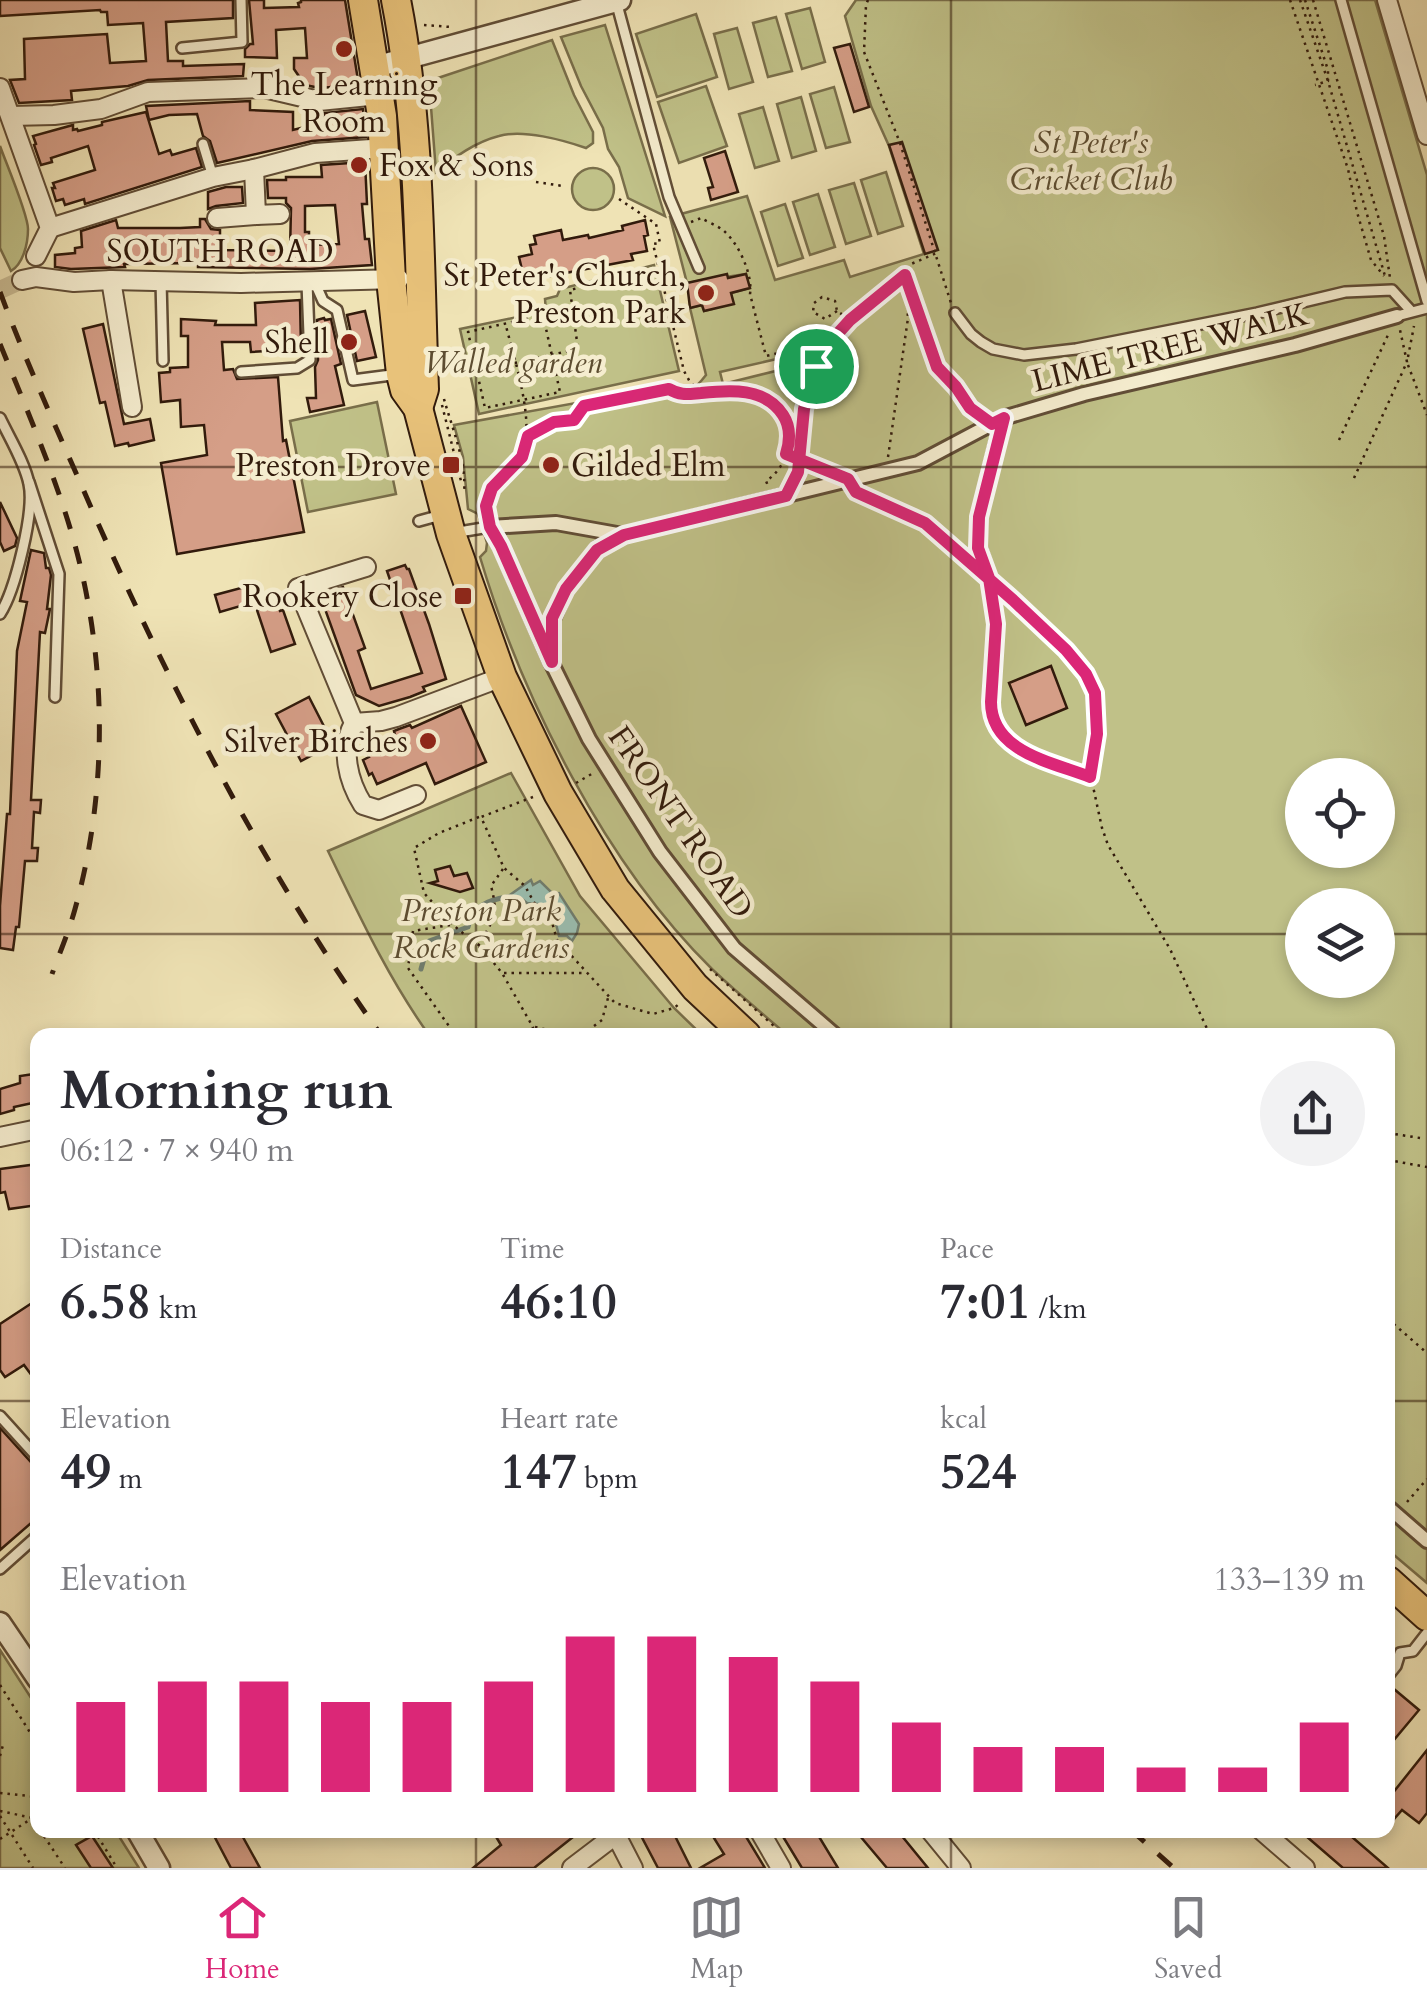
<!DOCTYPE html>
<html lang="en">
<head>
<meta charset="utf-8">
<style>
	:root { --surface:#fff; --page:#f2f2f3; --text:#2b2b33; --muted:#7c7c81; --line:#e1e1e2; --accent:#db2777 }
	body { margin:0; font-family:Cardo,serif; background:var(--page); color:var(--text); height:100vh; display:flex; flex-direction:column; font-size:38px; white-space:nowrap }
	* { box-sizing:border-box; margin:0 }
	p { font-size:32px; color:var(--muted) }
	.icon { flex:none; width:55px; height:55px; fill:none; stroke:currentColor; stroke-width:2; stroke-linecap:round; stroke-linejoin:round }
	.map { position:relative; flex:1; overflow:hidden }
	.sheet { position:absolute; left:30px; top:1028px; width:1365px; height:810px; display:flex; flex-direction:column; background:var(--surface); border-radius:20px; box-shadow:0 5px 15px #0003 }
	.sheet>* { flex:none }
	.fabs { position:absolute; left:1285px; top:758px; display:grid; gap:20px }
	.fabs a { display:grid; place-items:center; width:110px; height:110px; border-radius:50%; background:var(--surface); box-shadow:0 5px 15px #0003; font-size:50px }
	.pin { position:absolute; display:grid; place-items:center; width:85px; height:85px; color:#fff; margin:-42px; border:5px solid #fff; border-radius:50%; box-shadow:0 2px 10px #0007 }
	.round { display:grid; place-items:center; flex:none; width:105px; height:105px; border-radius:52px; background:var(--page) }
	.overview { display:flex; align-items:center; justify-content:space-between; height:170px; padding:0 30px }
	h1 { font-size:55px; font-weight:800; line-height:75px }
	.figures { display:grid; grid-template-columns:repeat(3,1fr); gap:15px; height:170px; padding:10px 30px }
	.figures div { display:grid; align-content:center }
	.figures b { font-size:50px; font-weight:800 }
	.figures small { font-size:28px; font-weight:400 }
	.figures p { font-size:28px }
	.chart { height:280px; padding:20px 30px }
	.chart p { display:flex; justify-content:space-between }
	.chart svg { width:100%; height:180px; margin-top:10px; stroke:var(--accent); stroke-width:6 }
	.dock { display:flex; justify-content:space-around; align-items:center; height:140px; border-top:2px solid var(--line); background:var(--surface); font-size:28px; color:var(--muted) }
	.dock a { display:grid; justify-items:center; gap:5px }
	.dock .current { color:var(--accent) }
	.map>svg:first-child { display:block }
	.green { fill:#c0c188; stroke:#796e4a; stroke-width:2.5; fill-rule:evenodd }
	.water { fill:#9abeb0; stroke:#707d6e; stroke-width:2.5 }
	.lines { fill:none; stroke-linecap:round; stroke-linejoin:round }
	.stream { stroke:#707d6e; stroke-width:5 }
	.building { fill:#d59e87; stroke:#321b0c; stroke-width:2.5; fill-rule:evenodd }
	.minor-tunnel { stroke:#c9bb93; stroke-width:18; stroke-dasharray:18 9; stroke-linecap:butt }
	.service-casing { stroke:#614d36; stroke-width:14 }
	.pedestrian-casing { stroke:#614d36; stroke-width:18 }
	.minor-casing { stroke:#614d36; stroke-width:22 }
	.tertiary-casing { stroke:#614d36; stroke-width:25 }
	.trunk-casing { stroke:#321b0c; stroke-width:32 }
	.path { stroke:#321b0c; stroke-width:2.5; stroke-dasharray:2.5 5; stroke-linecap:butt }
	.service { stroke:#f5edcf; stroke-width:9 }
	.pedestrian { stroke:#f5edcf; stroke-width:12 }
	.minor { stroke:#f5edcf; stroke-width:18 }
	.tertiary { stroke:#f5edcf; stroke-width:20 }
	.trunk { stroke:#e8c27a; stroke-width:28 }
	.rail { stroke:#321b0c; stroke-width:5; stroke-dasharray:18 18; stroke-linecap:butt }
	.route-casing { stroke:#fff; stroke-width:20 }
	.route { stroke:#db2777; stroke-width:12 }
	.grid { fill:none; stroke:#321b0c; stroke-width:2.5; stroke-opacity:0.55 }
	.poi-dot { fill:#8f2418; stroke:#f5edcf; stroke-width:4 }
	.labels { text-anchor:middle; stroke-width:9; stroke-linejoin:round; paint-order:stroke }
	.poi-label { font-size:32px; fill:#321b0c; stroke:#f5edcf; text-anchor:end }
	.park-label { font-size:32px; font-style:italic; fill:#5d4d31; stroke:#f5edcf }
	.street-label { font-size:32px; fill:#321b0c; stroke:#f5edcf }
</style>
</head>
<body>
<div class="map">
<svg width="1427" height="1868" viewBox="0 0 1427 1868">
	<rect width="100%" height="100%" fill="#efe3b5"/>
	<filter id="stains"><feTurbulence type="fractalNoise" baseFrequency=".002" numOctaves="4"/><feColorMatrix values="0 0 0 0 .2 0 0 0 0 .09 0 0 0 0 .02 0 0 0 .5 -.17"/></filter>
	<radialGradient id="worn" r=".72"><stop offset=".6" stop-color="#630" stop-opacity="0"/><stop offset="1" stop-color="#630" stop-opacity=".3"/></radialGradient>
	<g class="green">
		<path d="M856 0H1375L1427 175V1583L1388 1550V1035H787C762 1013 736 992 712 969 606 865 522 698 480 557L486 551 487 543 478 514 468 509 463 457 454 425 670 386C685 400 696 388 706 375L690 308 702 305 704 311 712 309 732 298 731 293 749 288 746 274 687 283 670 217 747 196 775 280 844 260 850 277 924 254 889 146 871 106 845 16ZM796 345 808 352 804 364 723 384 720 372 790 356ZM1302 775H1378V850H1302ZM1302 905H1378V980H1302Z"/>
		<path d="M810 8 825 62 802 69 786 14Z"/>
		<path d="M696 14 717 77 657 97 636 34Z"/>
		<path d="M776 17 792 71 768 77 753 23Z"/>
		<path d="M605 25 665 216 628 198 619 167 608 149 603 128 581 86 561 37Z"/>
		<path d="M737 28 753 82 729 89 714 34Z"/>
		<path d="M552 40 574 95 593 132V143L586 148C563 140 523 129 499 136 475 142 455 157 436 172L429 81Z"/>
		<path d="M706 86 727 146 679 163 658 102Z"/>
		<path d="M834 87 850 142 826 148 810 94Z"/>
		<path d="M801 97 816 151 792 158 777 104Z"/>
		<path d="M763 107 779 161 755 168 739 114Z"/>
		<path d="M0 146C6 163 28 214 28 229 28 244 23 264 11 271L0 248Z"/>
		<circle cx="593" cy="189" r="21"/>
		<path d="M886 172 903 226 878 234 861 180Z"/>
		<path d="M854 183 871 236 846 244 829 190Z"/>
		<path d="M818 194 835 247 810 255 793 202Z"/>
		<path d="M785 204 803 258 778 266 761 212Z"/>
		<path d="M654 265 679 371 479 414 460 329 546 311 545 299 557 296 560 289Z"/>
		<path d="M377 402 396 494 308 512 290 421Z"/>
		<path d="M511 773 580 896 674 1008 702 1035H429C388 978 359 915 328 851Z"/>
		<path d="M0 1650 37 1707 38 1830H115L139 1868H0Z"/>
	</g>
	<path class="water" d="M531 880 533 885 540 881 553 894 559 893 579 924 577 933 572 941 567 936H559L556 924 548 915 551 910 547 905 527 903 522 899 515 903 507 897Z"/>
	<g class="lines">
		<path class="stream" d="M421 969 429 941 468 927C472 906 488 900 507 897"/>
	</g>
	<g class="building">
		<path d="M0 0H233V18L166 22 168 61H183V66L244 64 243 76 148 80 128 86 71 91 72 100 19 103 10 80 25 79 24 39 107 34 110 63 146 61 143 23 108 25 107 12H101L100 10 0 16Z"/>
		<path d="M249 0H264V8L299 7 298 3 301 2V0H345L358 80 355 85 320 88 305 85 294 69V58H307L305 28 276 30 277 58 245 57V49L250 44H253Z"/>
		<path d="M850 44 869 107 854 112 834 48Z"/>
		<path d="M250 101V110L293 112V130L325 122 324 113 363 109 366 137 312 141 217 163 210 141 203 136 197 114 169 115 149 120 146 106Z"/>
		<path d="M146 112 159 154 170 150 172 155 196 148 202 167 85 204 84 199 65 205 63 199 56 201 52 188H55L53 183 95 170 88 146 51 158 52 162 41 165 34 145 36 144 33 136 73 125V130L77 129 78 131 102 125V122Z"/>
		<path d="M902 142 938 250 925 254 889 145Z"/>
		<path d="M725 151 738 192 711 200 708 188 713 187 704 158Z"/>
		<path d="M365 162 367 204H362L365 239H369L372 265 310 269 198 267V263L124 264 125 267 71 269 55 267V255L75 253V248L82 247 81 231 116 220 118 228H180L200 227V219H205L211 229 220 230V250L290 251 291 208 286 203V198H268L267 180H286V177H322L321 165ZM335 205 339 244 309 245V232H305V206Z"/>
		<path d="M226 187H242L243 203 216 206 208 209V192Z"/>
		<path d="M645 220 648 235 644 236 647 251 631 254 633 260 550 276 549 271 524 278 519 257 532 254 530 245 536 244 534 236 561 230 563 240 588 235 589 238 623 230 622 226Z"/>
		<path d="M727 274 728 278 746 274 750 288 731 293 734 304 704 311 702 305 690 308 687 283Z"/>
		<path d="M300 300 301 349 251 352 250 342H222L224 370 233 369 237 379 278 377 283 441 286 440 304 532 177 554 161 463 207 455 204 425 181 427 180 400 161 402 159 373 170 372V368L188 367V336H181V319L216 321 215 325H256L255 303Z"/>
		<path d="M365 311 376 357 357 361 347 315Z"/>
		<path d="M324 318 325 320 331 319 341 364 335 366 344 405 310 412 307 398H316L315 367 318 360 317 320Z"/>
		<path d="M103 324 124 424 150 419 154 440 129 446 128 443 115 446 105 402 100 403 83 329Z"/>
		<path d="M0 502 17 538 15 546 4 551 0 542Z"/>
		<path d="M31 550 44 553 46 568H49L51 575 47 609H50L45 633 40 632 31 800H41L40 813 34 812 32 848H38L37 861H25L19 927H16L13 950 0 948V906L7 814H10L17 651 27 602 20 601Z"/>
		<path d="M405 565 407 569H409L429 624 446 679 423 687 425 691 410 697 379 706 356 695 321 598 325 597 324 593 343 587 365 648 358 651 371 689 422 673 387 571Z"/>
		<path d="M256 584 261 600 220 612 215 595Z"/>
		<path d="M277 604 280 611 283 610 295 644 271 652 257 610Z"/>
		<path d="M1051 666 1067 708 1026 725 1009 683Z"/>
		<path d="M309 697 333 744 301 761 276 714Z"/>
		<path d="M461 706 486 762 435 784 426 763 377 784 372 773 369 775 363 760 369 757 365 748 395 735 394 731 399 729 410 725 412 728Z"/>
		<path d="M450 866 454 876 467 873 473 888 460 892 430 883 438 881 435 870Z"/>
		<path d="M34 1074 37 1102 14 1107V1110L0 1114V1089L20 1083V1076Z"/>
		<path d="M38 1164V1187L34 1188 38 1205 9 1209 5 1192 0 1193V1169Z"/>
		<path d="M38 1299V1384L24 1365 5 1377 0 1370V1324Z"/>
		<path d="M0 1428 38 1470V1497L32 1502 38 1509V1517L0 1550Z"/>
		<path d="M1388 1684 1419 1710 1388 1747Z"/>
		<path d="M1427 1750V1813L1419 1823 1402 1810 1388 1826V1799Z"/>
		<path d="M211 1830H239L260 1868H231Z"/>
		<path d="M492 1830H568L573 1837 534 1868H473L501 1845Z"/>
		<path d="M638 1830H672L691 1868H658Z"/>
		<path d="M709 1830H742L765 1868H700L724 1854Z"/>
		<path d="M779 1830H815L838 1868H802Z"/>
		<path d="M855 1830H897L928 1868H887Z"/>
		<path d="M1299 1830H1344L1388 1868H1343Z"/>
		<path d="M92 1836 113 1868H91L76 1845Z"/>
	</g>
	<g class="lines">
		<path class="minor-tunnel" d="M0 290 22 280"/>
		<g class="service-casing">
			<g id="service">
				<path d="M1341 0 1427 301"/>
				<path d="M616 1 669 197 699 268"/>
				<path d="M182 48 242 42 241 0"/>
				<path d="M203 144 213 177"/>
				<path d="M161 281 163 361"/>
				<path d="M315 283 323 301 337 310 353 380 399 374"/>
				<path d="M955 313 971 334 981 342 993 349 1024 355 1076 349 1257 313 1345 292 1392 290 1411 311"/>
				<path d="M1397 316 1427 308"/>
				<path d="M241 372 297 368 310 360 307 283"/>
				<path d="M0 418C9 437 25 463 29 484 35 511 15 591 0 614"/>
				<path d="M29 482 59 574 55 697"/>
				<path d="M419 521 441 515"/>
				<path d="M453 533 489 527"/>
				<path d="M0 1416 38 1458"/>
				<path d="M0 1569 38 1535"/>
				<path d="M1388 1676 1396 1666 1400 1653 1413 1651 1427 1633"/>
			</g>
		</g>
		<g class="pedestrian-casing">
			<g id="pedestrian">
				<path d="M848 479 856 492 925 523 989 579"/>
				<path d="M988 576 979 548V517L1003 418"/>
				<path d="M552 654 553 619 566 589 597 549 623 535"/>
				<path d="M835 1035 734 948 660 852 589 739 551 662 501 547 489 527 556 523 623 535 918 463 1003 418 1084 394 1295 345 1397 316"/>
				<path d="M1388 1507 1427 1541"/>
			</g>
		</g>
		<g class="minor-casing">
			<g id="minor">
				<path d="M1387 0 1427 135"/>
				<path d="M0 88 50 228 36 256"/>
				<path d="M11 116 54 115 101 109 148 92 264 88 319 101 379 95"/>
				<path d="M254 169 256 215 280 214"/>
				<path d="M217 218 256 215"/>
				<path d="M50 228 213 177 254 169 315 153 385 148"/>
				<path d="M22 280 36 277 74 282 111 280 241 283 399 279"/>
				<path d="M111 280 132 407"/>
				<path d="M366 567 298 588 354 723C340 749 348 781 363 805L379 810 416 795"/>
				<path d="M354 723 381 721 396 717 502 677"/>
				<path d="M0 1137 38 1129"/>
				<path d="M759 1830 781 1868"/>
				<path d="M930 1830 961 1868"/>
				<path d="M1261 1830 1305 1868"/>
				<path d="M616 1835 633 1868"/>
				<path d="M572 1868 622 1830"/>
			</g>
		</g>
		<g class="tertiary-casing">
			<g id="tertiary">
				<path d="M375 67 620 0"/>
				<path d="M0 1623 38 1679"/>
				<path d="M137 1830 159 1868"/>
			</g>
		</g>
		<g class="trunk-casing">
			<g id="trunk">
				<path d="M363 0 382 116 391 279 401 374 405 390 418 408 451 534 502 677 558 793 615 889 695 987 746 1035"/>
				<path d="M396 0C421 127 419 260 424 389L418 408"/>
				<path d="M1388 1581 1427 1616"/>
			</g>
		</g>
		<g class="path">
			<path d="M868 0 866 5 864 52 900 143 951 303"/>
			<path d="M1290 0 1348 169 1357 212 1371 260 1384 276"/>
			<path d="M1300 0 1328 81 1385 276"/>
			<path d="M1305 0 1328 70V81L1315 85"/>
			<path d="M1313 0 1384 236 1390 278"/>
			<path d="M424 25 451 27"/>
			<path d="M536 182 563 186"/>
			<path d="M619 199 656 224 660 243 653 244 684 371 690 382 701 392"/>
			<path d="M691 222 701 218C708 222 718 226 724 231 739 244 753 275 750 294L766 356 792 350 816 366"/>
			<path d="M906 279 937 367 956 387 969 408 978 414"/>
			<path d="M837 311 825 319 813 312 814 303 822 297 835 301 837 311 849 319"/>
			<path d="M543 315 560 392 485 408 468 332Z"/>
			<path d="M1408 357 1414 326"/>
			<path d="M1408 365 1427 415"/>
			<path d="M478 371 578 349 570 290 658 267"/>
			<path d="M444 399C452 428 467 463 464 493"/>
			<path d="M442 405 462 485"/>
			<path d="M528 436 553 421 575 420 585 406 669 389C680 396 688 394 700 393 729 390 761 387 781 412 789 422 791 436 788 449 785 462 777 474 766 481L768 486"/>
			<path d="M1339 440 1388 335"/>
			<path d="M786 454 824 469"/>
			<path d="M888 457 908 318 905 276"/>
			<path d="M796 477C802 457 801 434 803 414 807 388 816 362 832 341 854 312 895 294 911 264L939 252"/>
			<path d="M1354 478 1407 362 1400 330"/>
			<path d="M487 511C488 480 507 481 520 459 538 430 514 358 506 326"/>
			<path d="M1001 589C1028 613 1085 658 1094 692 1102 719 1094 750 1091 777"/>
			<path d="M991 595 995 623 991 702C991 752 1052 763 1091 777L1102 828 1108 845 1170 949 1210 1035"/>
			<path d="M576 783 595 772"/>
			<path d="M533 797 481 817 504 868 525 886 535 904 552 922 557 940 615 1003 653 1014 674 1008 679 1004"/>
			<path d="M479 817 439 833 414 848 424 893 452 924 484 951 502 973 533 1027 531 1035"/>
			<path d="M450 925 413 931 408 968 451 1029 470 1035"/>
			<path d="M478 946C493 920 499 916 491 886L503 869"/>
			<path d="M710 969 784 1035"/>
			<path d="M504 973H586"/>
			<path d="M535 1027 569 1035"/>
			<path d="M582 1035 602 1020 608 998"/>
			<path d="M1388 1133 1420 1138"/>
			<path d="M1388 1160 1427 1167"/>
			<path d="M1388 1319 1427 1353"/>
			<path d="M1407 1502 1427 1479"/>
			<path d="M0 1685 38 1745"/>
			<path d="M0 1756 3 1745"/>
			<path d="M0 1793 38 1797"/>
			<path d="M0 1811 33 1818 38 1826"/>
			<path d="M0 1816 33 1868"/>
			<path d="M40 1830 65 1868"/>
			<path d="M72 1830 74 1833 80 1830"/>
			<path d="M94 1830 117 1868"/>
			<path d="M0 1839 31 1819"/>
		</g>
		<use href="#service" class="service"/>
		<use href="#pedestrian" class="pedestrian"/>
		<use href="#minor" class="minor"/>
		<use href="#tertiary" class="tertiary"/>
		<use href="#trunk" class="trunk"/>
		<g class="rail">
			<path d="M0 292C24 356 52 419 80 482 162 672 260 865 381 1035"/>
			<path d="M0 344C27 410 56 477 75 545 107 663 108 791 75 909 69 931 60 952 52 974"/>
			<path d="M1131 1830 1174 1868"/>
		</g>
	</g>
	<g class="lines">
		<g class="route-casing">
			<path id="route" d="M816 366 804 409 798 472 786 496 624 535 597 550 566 589 552 618V662L501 546 490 527 486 506 492 488 522 457 528 436 554 422 574 420 584 406 669 389C681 396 688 394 701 393 730 390 765 387 783 415 791 427 790 441 786 454L848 479 856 492 925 523 1013 600 1066 650 1086 674 1095 693 1097 734 1090 777C1052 762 991 752 991 702L996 624 989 578 978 548 979 517 1004 418 992 424 970 408 956 387 937 367 905 275 850 320 832 340 816 366"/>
		</g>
		<use href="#route" class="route"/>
	</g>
	<path class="grid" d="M476 0V1035M951 0V1035M0 467H1427M0 934H1302M1378 934H1427M0 1401H38M1388 1401H1427M476 1830V1868M951 1830V1868"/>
	<g class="poi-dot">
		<circle cx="344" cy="49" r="10"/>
		<circle cx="359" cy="165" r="10"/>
		<circle cx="706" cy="293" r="10"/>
		<circle cx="349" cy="342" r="10"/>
		<rect x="441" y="455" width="20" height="20" rx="5"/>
		<circle cx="551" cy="465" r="10"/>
		<rect x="453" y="586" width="20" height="20" rx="5"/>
		<circle cx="428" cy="741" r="10"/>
	</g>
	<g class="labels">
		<g class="poi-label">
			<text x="344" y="95" text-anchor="middle">The Learning<tspan x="344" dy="37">Room</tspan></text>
			<text x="379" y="176" text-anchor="start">Fox &amp; Sons</text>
			<text x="686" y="286">St Peter's Church,<tspan x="686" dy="37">Preston Park</tspan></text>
			<text x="329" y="353">Shell</text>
			<text x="431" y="476">Preston Drove</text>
			<text x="571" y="476" text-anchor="start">Gilded Elm</text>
			<text x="443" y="607">Rookery Close</text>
			<text x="408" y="752">Silver Birches</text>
		</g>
		<g class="park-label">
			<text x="1091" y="153">St Peter's<tspan x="1091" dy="37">Cricket Club</tspan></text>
			<text x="513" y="373">Walled garden</text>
			<text x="481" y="921">Preston Park<tspan x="481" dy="37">Rock Gardens</tspan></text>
		</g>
		<g class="street-label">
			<text x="220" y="262">SOUTH ROAD</text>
			<text transform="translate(1170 347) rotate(-14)" y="11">LIME TREE WALK</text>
			<text transform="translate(681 822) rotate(55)" y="11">FRONT ROAD</text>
		</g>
	</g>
	<rect width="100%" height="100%" filter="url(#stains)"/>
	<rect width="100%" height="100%" fill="url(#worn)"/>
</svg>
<div class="fabs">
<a><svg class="icon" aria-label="locate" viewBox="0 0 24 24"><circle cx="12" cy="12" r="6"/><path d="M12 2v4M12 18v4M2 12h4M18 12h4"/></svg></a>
<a><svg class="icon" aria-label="layers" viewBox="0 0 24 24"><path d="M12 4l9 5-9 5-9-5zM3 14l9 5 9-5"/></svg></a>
</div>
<div class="pin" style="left:816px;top:366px;background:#1e9e55"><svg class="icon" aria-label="arrive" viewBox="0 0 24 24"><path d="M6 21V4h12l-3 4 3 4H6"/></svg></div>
<section class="sheet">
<div class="overview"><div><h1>Morning run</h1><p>06:12 · 7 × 940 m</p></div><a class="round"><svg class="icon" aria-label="share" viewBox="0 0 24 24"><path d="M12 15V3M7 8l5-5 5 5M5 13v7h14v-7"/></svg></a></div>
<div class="figures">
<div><p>Distance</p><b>6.58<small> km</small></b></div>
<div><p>Time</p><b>46:10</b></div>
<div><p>Pace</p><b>7:01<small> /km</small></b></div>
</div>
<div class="figures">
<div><p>Elevation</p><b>49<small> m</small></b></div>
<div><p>Heart rate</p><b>147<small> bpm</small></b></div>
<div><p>kcal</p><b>524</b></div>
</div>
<div class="chart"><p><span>Elevation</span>133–139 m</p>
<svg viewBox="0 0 160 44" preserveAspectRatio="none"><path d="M5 44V22M15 44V17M25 44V17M35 44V22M45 44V22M55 44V17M65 44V6M75 44V6M85 44V11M95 44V17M105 44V27M115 44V33M125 44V33M135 44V38M145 44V38M155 44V27"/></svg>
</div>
</section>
</div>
<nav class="dock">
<a class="current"><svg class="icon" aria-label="home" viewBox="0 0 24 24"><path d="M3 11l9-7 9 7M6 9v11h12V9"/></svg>Home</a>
<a><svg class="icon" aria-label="map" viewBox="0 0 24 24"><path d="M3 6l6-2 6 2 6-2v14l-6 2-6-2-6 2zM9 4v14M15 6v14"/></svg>Map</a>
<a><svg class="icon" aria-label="saved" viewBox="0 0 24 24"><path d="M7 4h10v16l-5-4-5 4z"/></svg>Saved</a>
</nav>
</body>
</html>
